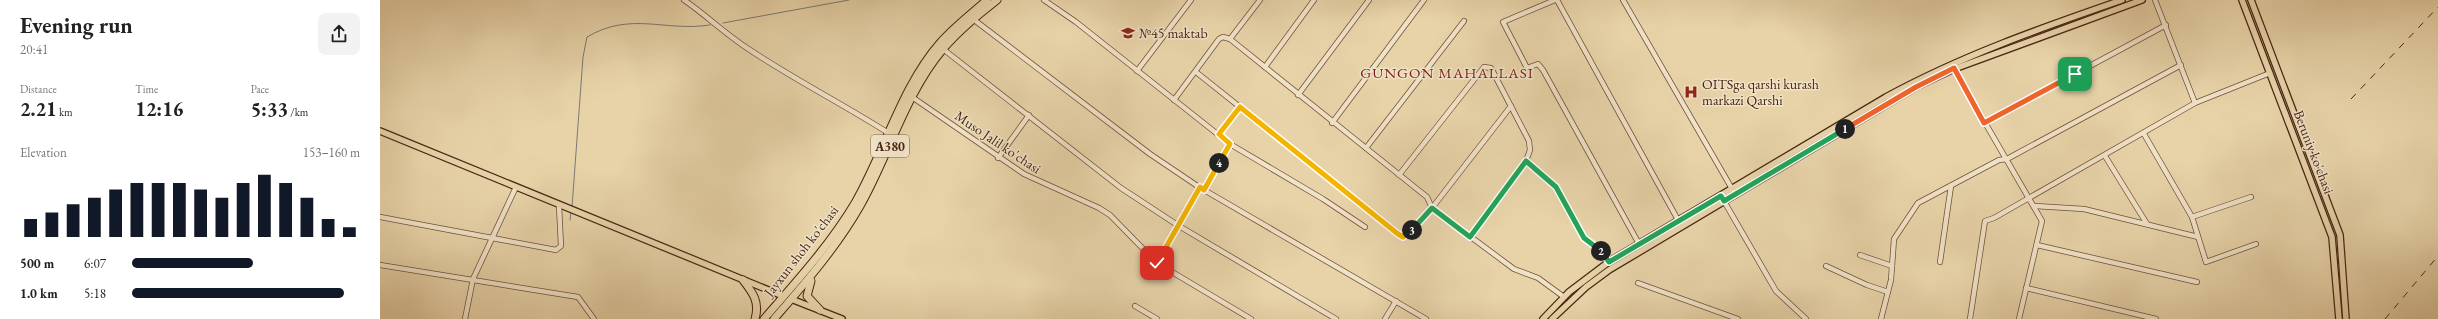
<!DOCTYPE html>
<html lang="en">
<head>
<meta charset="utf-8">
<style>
	:root { --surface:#fff; --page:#f2f2f2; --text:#222; --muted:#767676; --accent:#111827 }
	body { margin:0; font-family:"EB Garamond",serif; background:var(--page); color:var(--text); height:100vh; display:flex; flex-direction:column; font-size:15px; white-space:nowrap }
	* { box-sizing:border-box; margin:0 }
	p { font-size:13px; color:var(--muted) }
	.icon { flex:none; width:22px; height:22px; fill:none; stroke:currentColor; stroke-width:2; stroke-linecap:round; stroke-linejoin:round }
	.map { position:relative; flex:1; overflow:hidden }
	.side { display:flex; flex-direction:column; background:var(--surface); width:380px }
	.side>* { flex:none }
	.pin { position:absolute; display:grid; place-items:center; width:34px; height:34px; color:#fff; margin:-17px; border-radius:8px; box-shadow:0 2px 6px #0006 }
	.km { position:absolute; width:20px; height:20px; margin:-10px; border-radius:50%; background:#222; color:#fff; font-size:11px; line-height:20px; text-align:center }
	.round { display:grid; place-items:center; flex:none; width:42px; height:42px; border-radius:8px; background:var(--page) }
	.summary { display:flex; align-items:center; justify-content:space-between; height:68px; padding:0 20px }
	h1 { font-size:22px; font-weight:700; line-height:30px }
	.stats { display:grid; grid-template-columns:repeat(3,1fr); gap:6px; height:68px; padding:4px 20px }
	.stats div { display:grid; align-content:center }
	.stats b { font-size:20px; font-weight:700 }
	.stats small { font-size:11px; font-weight:400 }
	.stats p { font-size:11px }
	.chart { height:112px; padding:8px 20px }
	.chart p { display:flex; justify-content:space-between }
	.chart svg { width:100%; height:72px; margin-top:4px; stroke:var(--accent); stroke-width:6 }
	ul { padding:0 20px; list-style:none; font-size:13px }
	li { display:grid; grid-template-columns:64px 48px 1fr; align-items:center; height:30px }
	li i { height:10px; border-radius:5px; background:var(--accent) }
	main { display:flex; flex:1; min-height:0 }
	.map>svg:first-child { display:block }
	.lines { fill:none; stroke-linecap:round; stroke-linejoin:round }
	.stream { stroke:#797c73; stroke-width:1 }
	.minor-casing { stroke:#70513a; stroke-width:6 }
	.major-casing { stroke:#482615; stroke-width:8 }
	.highway-casing { stroke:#482615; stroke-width:9 }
	.minor { stroke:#f0e2c7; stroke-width:4.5 }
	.major { stroke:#e8d3a9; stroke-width:5.5 }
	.highway { stroke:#e8d3a9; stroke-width:7 }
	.rail { stroke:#482615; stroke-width:1; stroke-dasharray:7 7; stroke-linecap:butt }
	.split-1-casing { stroke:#fff; stroke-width:8 }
	.split-2-casing { stroke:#fff; stroke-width:8 }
	.split-3-casing { stroke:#fff; stroke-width:8 }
	.split-4-casing { stroke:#fff; stroke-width:8 }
	.split-5-casing { stroke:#fff; stroke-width:8 }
	.split-1 { stroke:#f0652b; stroke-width:5 }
	.split-2 { stroke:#22a559; stroke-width:5 }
	.split-3 { stroke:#22a559; stroke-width:5 }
	.split-4 { stroke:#f5b400; stroke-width:5 }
	.split-5 { stroke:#f5b400; stroke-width:5 }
	.labels { text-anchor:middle; stroke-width:3; stroke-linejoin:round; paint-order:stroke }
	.shield { fill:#f0e2c7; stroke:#7a5e4a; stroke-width:1 }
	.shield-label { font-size:13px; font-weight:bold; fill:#482615 }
	.poi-label { font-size:14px; fill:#482615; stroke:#f0e2c7; text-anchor:start }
	.street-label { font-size:14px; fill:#482615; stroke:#f0e2c7 }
	.neighbourhood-label { font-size:15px; letter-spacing:1px; fill:#7a1f14; stroke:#f0e2c7 }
</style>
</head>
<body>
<main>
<section class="side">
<div class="summary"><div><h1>Evening run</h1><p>20:41</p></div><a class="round"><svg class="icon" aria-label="share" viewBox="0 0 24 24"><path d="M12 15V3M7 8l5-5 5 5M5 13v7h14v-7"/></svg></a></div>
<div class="stats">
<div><p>Distance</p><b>2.21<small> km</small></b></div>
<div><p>Time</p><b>12:16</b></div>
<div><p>Pace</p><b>5:33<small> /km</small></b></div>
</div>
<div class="chart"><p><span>Elevation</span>153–160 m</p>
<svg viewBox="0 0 160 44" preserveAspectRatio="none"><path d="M5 44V33M15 44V29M25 44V24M35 44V20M45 44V15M55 44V11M65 44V11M75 44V11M85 44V15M95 44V20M105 44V11M115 44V6M125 44V11M135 44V20M145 44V33M155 44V38"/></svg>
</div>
<ul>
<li><b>500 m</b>6:07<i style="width:53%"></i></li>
<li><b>1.0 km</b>5:18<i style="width:93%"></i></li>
</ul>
</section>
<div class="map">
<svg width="2058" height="319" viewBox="0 0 2058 319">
	<rect width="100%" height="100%" fill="#e8d3a9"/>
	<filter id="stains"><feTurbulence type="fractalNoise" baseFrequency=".005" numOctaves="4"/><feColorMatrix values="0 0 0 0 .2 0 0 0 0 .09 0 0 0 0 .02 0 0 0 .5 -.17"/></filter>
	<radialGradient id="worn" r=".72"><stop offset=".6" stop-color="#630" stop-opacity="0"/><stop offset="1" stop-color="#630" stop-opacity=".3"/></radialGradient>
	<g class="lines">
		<g class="stream">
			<path d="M343 23 469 0"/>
			<path d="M192 207 203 57 207 37C251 11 285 32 330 25"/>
			<path d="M190 220 191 212"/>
		</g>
		<g class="minor-casing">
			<g id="minor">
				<path d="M304 0C326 15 344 33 367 48 413 79 463 104 510 134"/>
				<path d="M664 0 696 22 850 144 943 199 985 227"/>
				<path d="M1175 0 1123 22 1147 68 1158 64 1163 70 1259 244"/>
				<path d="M1177 0 1298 220"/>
				<path d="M1243 0 1355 194"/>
				<path d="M1775 0 1815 103"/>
				<path d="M593 19 770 154 819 187 1046 319"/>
				<path d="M850 39 880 0"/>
				<path d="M563 49 741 188 799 226 956 319"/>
				<path d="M885 67 934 0"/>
				<path d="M1574 69 1662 221 1639 319"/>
				<path d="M757 71 811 0"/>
				<path d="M816 72 1023 237 1027 235 1052 208 1131 106"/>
				<path d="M918 95 989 0"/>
				<path d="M532 97 644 174 719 208 730 215 777 263 871 319"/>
				<path d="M794 100 839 39 843 37 850 39 1047 197 1052 208 1134 269 1158 278 1184 297"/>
				<path d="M952 123 1044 0"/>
				<path d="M1604 123 1786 25"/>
				<path d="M839 134 860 107"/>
				<path d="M1764 134 1812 217 1826 262 1876 244"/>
				<path d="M986 148 1084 21"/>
				<path d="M1725 156 1767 224"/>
				<path d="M618 158 649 115"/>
				<path d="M1146 161 1176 187 1204 238 1222 252 1229 262"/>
				<path d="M1019 175 1104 67 1111 68 1149 141 1150 150 1146 161 1090 237"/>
				<path d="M824 189 850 144"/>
				<path d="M1341 196 1396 291 1426 319"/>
				<path d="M1655 206 1704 209 1818 237"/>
				<path d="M0 217 176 250 181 246 179 206"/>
				<path d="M1812 217 1871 197"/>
				<path d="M1657 245 1817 282"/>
				<path d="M1480 255 1512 266"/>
				<path d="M1560 262 1571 186"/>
				<path d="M777 263 819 187"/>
				<path d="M0 265 198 297 214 319"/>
				<path d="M1446 266 1487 285 1508 292"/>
				<path d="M1258 283 1358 319"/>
				<path d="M1646 288 1776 319"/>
				<path d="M755 306 777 319"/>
				<path d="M85 319 93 279 136 187"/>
				<path d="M1005 319 1016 301"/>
				<path d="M1501 319 1511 280 1514 239 1538 203 1619 160 1627 159 1801 65"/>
				<path d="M1590 319 1605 221 1614 218 1815 103 1890 73"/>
			</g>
		</g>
		<g class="major-casing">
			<g id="major">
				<path d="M1862 0 1952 237 1959 319"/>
				<path d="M1871 0 1960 235 1966 319"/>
				<path d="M0 131 403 296"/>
				<path d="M411 299 462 319"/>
				<path d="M1163 319 1189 292 1230 261 1506 97C1581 56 1661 28 1742 0"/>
				<path d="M1172 319 1206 287 1229 270 1536 87 1574 69 1762 0"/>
			</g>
		</g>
		<g class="highway-casing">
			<g id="highway">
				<path d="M363 280C373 293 380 302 375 319"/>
				<path d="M431 281 427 296 440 310"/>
				<path d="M384 319C416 282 450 245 475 203 504 153 522 86 560 43 574 27 591 14 607 0"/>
				<path d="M394 319C425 283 456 248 480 206 509 155 525 94 563 49 579 30 598 15 617 0"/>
			</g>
		</g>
		<use href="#minor" class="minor"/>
		<use href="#major" class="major"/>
		<use href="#highway" class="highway"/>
		<g class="rail">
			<path d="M1971 99 2058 7"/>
			<path d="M2005 319 2058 256"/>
		</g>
	</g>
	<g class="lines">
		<g class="split-1-casing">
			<path id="split-1" d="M1465 129 1536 87 1574 68 1604 123 1695 74"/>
		</g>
		<g class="split-2-casing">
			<path id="split-2" d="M1221 251 1229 262 1341 196 1344 201 1465 129"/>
		</g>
		<g class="split-3-casing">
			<path id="split-3" d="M1032 230 1052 208 1090 237 1146 161 1176 187 1204 238 1221 251"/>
		</g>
		<g class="split-4-casing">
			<path id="split-4" d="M839 163 850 144 839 134 860 107 1018 234 1023 237 1032 230"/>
		</g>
		<g class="split-5-casing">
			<path id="split-5" d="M777 263 820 187 824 190 839 163"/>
		</g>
		<use href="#split-1" class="split-1"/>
		<use href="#split-2" class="split-2"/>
		<use href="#split-3" class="split-3"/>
		<use href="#split-4" class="split-4"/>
		<use href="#split-5" class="split-5"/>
	</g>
	<defs>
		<g id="school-bare" transform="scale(1.08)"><path d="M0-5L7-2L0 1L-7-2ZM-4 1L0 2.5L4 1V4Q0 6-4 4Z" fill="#8f2418" stroke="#f0e2c7" stroke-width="2.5" paint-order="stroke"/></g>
		<g id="hospital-bare" transform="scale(1.08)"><path d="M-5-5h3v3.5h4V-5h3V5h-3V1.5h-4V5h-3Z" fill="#8f2418" stroke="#f0e2c7" stroke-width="2.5" paint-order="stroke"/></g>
	</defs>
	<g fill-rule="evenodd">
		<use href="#school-bare" x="748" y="33"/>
		<use href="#hospital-bare" x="1311" y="92"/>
	</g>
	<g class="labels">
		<rect class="shield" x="491" y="135" width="38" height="22" rx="3"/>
		<g class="shield-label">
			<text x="510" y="151">A380</text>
		</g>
		<g class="poi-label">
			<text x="759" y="38">№45 maktab</text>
			<text x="1322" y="89">OITSga qarshi kurash<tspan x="1322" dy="16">markazi Qarshi</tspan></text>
		</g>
		<g class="street-label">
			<text transform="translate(618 142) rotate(34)" y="5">Muso Jalil ko'chasi</text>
			<text transform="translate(1934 152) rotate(69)" y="5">Beruniy ko'chasi</text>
			<text transform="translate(421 251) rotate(-52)" y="5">Jayxun shoh ko'chasi</text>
		</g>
		<g class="neighbourhood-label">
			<text x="1067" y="78">GUNGON MAHALLASI</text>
		</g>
	</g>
	<rect width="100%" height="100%" filter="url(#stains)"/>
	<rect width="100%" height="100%" fill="url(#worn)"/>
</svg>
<div class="pin" style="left:1695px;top:74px;background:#1e9e55"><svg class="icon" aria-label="arrive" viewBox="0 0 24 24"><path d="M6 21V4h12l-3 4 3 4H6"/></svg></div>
<div class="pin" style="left:777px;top:263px;background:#d93025"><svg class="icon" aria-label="check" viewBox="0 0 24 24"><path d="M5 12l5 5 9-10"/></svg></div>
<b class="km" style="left:1465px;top:129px">1</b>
<b class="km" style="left:1221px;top:251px">2</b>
<b class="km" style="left:1032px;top:230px">3</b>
<b class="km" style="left:839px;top:163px">4</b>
</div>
</main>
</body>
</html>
